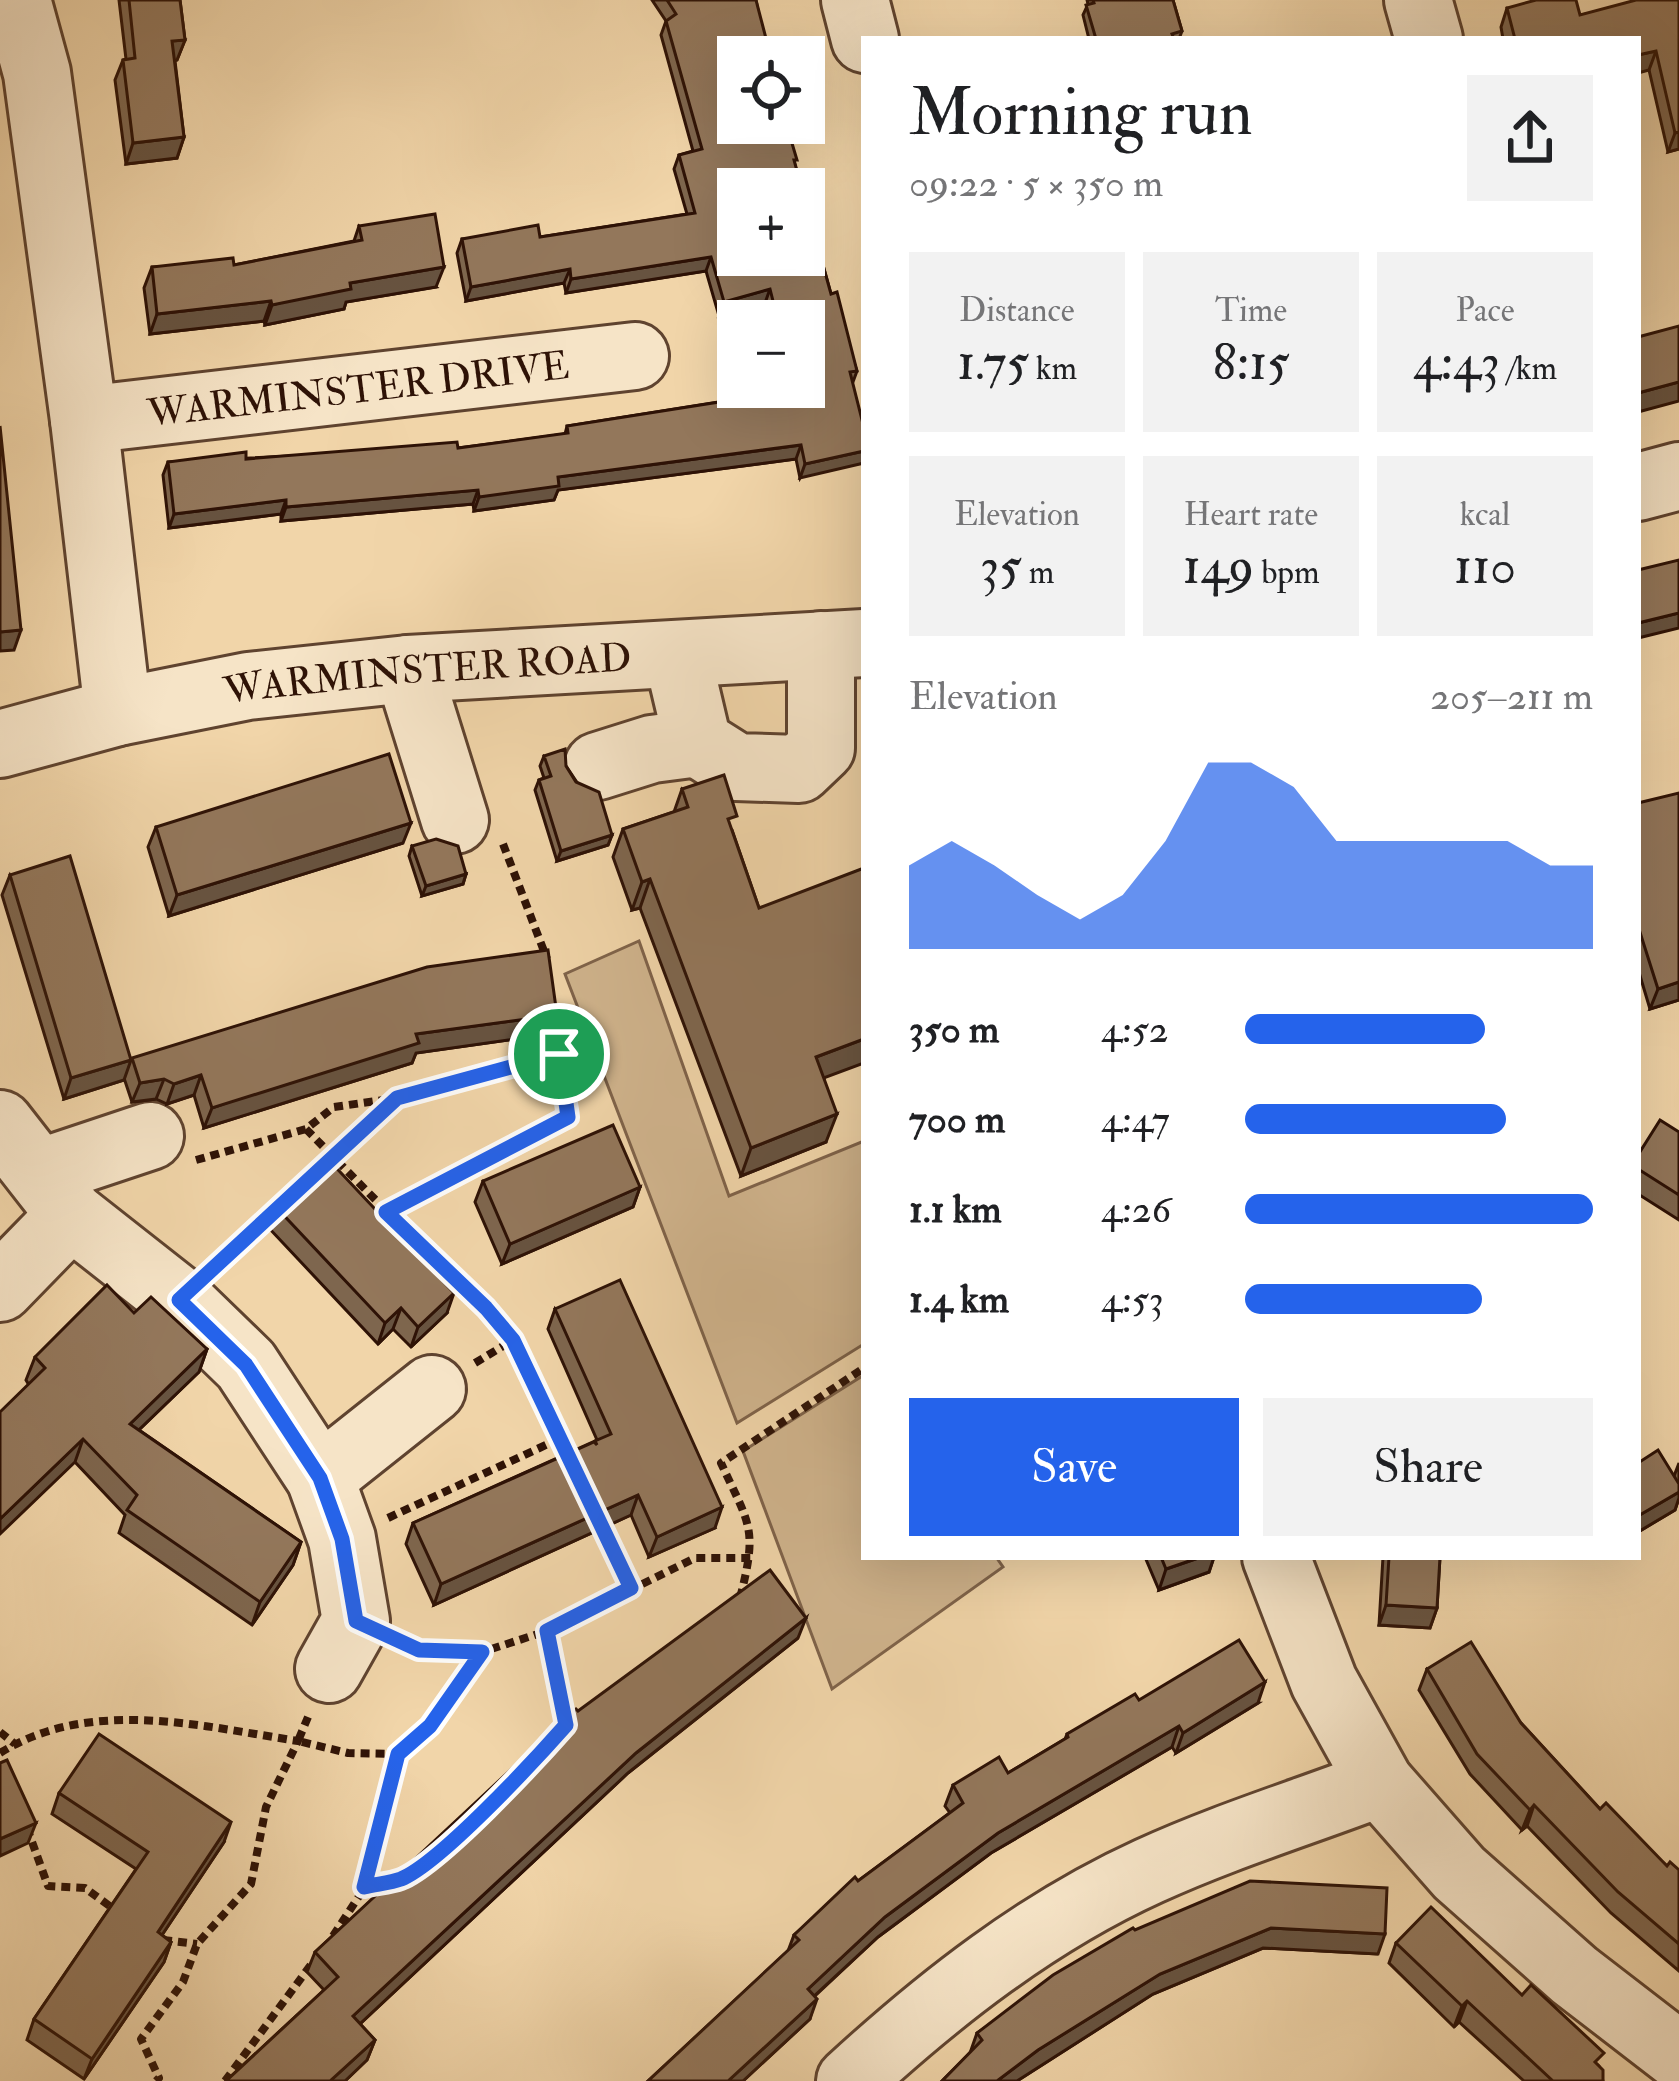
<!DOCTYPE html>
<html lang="en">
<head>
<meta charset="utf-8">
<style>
	:root { --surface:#fff; --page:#f2f2f2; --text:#202124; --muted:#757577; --accent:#2563eb }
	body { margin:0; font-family:"IM FELL Double Pica",serif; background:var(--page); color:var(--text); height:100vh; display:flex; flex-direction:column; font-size:45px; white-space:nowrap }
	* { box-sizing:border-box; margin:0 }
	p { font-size:39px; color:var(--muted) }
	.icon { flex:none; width:66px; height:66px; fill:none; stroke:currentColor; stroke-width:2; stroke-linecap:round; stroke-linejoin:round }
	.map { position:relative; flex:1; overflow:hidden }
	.sheet { position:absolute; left:861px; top:36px; width:780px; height:1524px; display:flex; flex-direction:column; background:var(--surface); border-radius:0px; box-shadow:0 12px 48px #0002 }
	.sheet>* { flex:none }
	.fabs { position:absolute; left:717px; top:36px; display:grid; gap:24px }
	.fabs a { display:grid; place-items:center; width:108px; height:108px; border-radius:0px; background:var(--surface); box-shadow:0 12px 48px #0002; font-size:60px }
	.pin { position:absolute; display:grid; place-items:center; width:102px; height:102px; color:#fff; margin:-51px; border:6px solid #fff; border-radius:50%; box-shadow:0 3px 12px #0007 }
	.round { display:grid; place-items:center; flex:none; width:126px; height:126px; border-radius:0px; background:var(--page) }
	.overview { display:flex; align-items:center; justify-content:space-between; height:204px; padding:0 48px }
	h1 { font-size:66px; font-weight:600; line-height:90px }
	.stats { display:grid; grid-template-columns:repeat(3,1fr); gap:18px; height:204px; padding:12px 48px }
	.stats div { display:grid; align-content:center; border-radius:0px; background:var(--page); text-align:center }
	.stats b { font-size:51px; font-weight:600 }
	.stats small { font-size:33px; font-weight:400 }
	.stats p { font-size:33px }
	.chart { height:336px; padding:24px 48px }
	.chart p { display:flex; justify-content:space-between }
	.chart svg { width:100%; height:216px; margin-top:12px; fill:var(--accent); opacity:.7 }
	.button { display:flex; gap:24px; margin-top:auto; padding:24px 48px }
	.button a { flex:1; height:138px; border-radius:0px; background:var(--accent); color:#fff; font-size:48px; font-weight:600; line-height:138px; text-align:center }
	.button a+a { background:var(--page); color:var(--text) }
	ul { padding:0 48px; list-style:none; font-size:39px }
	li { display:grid; grid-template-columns:192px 144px 1fr; align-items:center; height:90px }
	li i { height:30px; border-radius:15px; background:var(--accent) }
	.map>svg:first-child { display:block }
	.green { fill:#d0b48d; stroke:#7f634a; stroke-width:3 }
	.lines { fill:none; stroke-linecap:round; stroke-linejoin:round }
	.minor-casing { stroke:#5f432f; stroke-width:72 }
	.path { stroke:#2e1206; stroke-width:8; stroke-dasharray:9 6; stroke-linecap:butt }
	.minor { stroke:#f6e4c7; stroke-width:66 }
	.wall { fill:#7e664e; stroke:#2e1206; stroke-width:3 }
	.shaded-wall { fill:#675340; stroke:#2e1206; stroke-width:3 }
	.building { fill:#93775b; stroke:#2e1206; stroke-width:3 }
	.route-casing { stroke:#fff; stroke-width:24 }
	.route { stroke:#2563eb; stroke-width:15 }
	.labels { text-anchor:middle; stroke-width:9; stroke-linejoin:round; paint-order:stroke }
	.street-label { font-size:39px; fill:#2e1206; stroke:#f6e4c7 }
</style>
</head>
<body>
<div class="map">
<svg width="1679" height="2081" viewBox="0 0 1679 2081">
	<rect width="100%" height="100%" fill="#f1d5a9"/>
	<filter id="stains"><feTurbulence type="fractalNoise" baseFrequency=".00167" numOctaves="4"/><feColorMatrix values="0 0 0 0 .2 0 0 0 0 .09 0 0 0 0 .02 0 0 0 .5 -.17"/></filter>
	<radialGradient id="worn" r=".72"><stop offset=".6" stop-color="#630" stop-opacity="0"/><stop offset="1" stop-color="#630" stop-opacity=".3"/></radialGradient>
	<g class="green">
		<path d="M639 941 729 1196 864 1141V1344L737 1423 565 974Z"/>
		<path d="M864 1375V1557H996L1003 1567 832 1689 743 1451Z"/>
	</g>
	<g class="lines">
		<g class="minor-casing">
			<g id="minor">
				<path d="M17 0 37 73 84 420 118 712"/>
				<path d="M855 0 865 39"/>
				<path d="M1418 0 1429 39"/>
				<path id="s1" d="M84 420 635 356"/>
				<path d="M1638 487 1679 476"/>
				<path d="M677 654 698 743 736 767 799 769 821 748V645"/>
				<path d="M408 669 455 820"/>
				<path id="s2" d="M0 744 118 712 248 686 408 669 864 643"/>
				<path d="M598 766 652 749 698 743"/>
				<path d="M0 1124 71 1215 179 1300 246 1365 320 1478 342 1539 356 1621 329 1669"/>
				<path d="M39 1173 150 1136"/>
				<path d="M0 1288 71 1215"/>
				<path d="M320 1478 432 1389"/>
				<path d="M1276 1557 1324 1682 1380 1783 1459 1873 1574 1975 1679 2056"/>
				<path d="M850 2081C939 1999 1037 1922 1149 1871 1223 1837 1304 1812 1380 1783"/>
			</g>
		</g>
		<g class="path">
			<path d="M503 844 547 959"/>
			<path d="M306 1129 513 1340 572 1461"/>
			<path d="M333 1159 396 1099"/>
			<path d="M196 1160 306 1129 334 1107 397 1098 559 1054"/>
			<path d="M386 1212 568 1117 554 1015"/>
			<path d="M218 1264 278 1210"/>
			<path d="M475 1363 513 1340"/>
			<path d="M388 1518 561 1438"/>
			<path d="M601 1524 631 1588"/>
			<path d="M740 1598C758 1528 750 1526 721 1463L864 1368"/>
			<path d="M547 1631 566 1725"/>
			<path d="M402 1642 419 1650 481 1652"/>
			<path d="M308 1717 298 1741 348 1753 398 1754 430 1726 482 1652 547 1631 695 1558H751"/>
			<path d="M0 1732 15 1744"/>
			<path d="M0 1753C90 1697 200 1726 298 1741L266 1807 251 1884 197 1944 183 1982 141 2039 159 2078 156 2081"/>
			<path d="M27 1828 48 1886 85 1888 115 1910"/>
			<path d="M365 1887 398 1754"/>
			<path d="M333 1936 365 1887 398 1879"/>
			<path d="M163 1940 197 1944"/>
			<path d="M225 2081 313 1962"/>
		</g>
		<use href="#minor" class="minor"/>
	</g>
	<g class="wall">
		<path d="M119 0H180L185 40 177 60 175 61 184 137 177 158 126 164 115 80 123 60 126 59Z"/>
		<path d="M652 0H756L767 56 795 165 831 294 857 371 853 382 800 478 796 459 558 490 554 500 474 511 473 504 281 521V514L169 528 163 475 168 462 458 448 565 434 567 426 788 391 787 387H804V321H770L765 303 719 316 706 271 566 293 564 283 466 301 457 253 462 239 540 237 687 214 674 169 679 155 693 151 661 35 666 21Z"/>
		<path d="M1087 0H1173L1182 31 1179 39H1089L1083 15 1088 4Z"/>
		<path d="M1679 0V149L1668 152 1649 70 1638 39H1503L1501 27 1507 8 1580 15Z"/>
		<path d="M359 226 436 287 346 302 344 309 265 325 264 321 150 334 144 288 152 267 234 265 354 241Z"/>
		<path d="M544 756 566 766 612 835 608 845 557 861 535 790 539 780 544 778 540 766Z"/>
		<path d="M682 789 732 830 759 908 824 1078 826 1142 741 1176 640 908 632 910 613 857 623 829 674 812Z"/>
		<path d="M1638 803 1679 1000 1650 1009 1638 969Z"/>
		<path d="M156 827 403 843 169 916 148 847Z"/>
		<path d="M412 846 466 874 463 884 422 896 409 856Z"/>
		<path d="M10 875 131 1060 550 1034 416 1053 412 1063 204 1128 194 1095 167 1104 156 1099 132 1102 124 1078V1080L64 1099 2 895Z"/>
		<path d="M1679 1132V1220L1638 1194V1155Z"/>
		<path d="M483 1181 640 1187 633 1207 502 1264 475 1202Z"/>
		<path d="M275 1206 447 1313 411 1347 393 1329 378 1344 267 1226Z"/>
		<path d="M555 1309 715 1528 649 1557 631 1515 434 1605 406 1544 413 1523 597 1440 548 1329Z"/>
		<path d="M134 1313 207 1349 199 1372 139 1430 301 1542 293 1565 252 1625 119 1533 125 1515 75 1462 26 1380 35 1357Z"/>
		<path d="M1638 1463 1674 1476 1679 1463V1498L1675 1510 1638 1532Z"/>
		<path d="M1145 1557H1214L1209 1572 1159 1590Z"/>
		<path d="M1383 1557H1440L1437 1608 1430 1628 1379 1625Z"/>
		<path d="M798 1638 628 1773 360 2024 375 2040 367 2060 345 2081H226L324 1990 307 1972 315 1952 578 1711Z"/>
		<path d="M1427 1669 1521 1723 1600 1809 1667 1866 1679 1870V1971L1611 1913 1527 1826 1522 1830 1470 1774 1419 1690Z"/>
		<path d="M1139 1700 1258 1703 1176 1753 1172 1747 991 1853 878 1937 815 1996 810 2019 743 2081H648L788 1951 794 1935 858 1881 950 1813 945 1806 953 1785 1008 1773 1065 1739 1067 1734Z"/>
		<path d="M59 1793 224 1842 162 1935 171 1942 164 1962 84 2079 27 2040 34 2019 136 1869 52 1814Z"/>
		<path d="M1135 1930 1378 1954 1263 1948 1153 1994 1017 2081H942L970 2053 977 2033Z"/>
		<path d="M1396 1943 1522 1995 1599 2066 1603 2081H1524L1459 2022 1454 2027 1389 1963Z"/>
	</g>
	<g class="shaded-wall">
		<path d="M185 40 177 60 165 62 172 41Z"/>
		<path d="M1656 51 1649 70 1638 73V55Z"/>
		<path d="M1679 132V149L1668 152 1675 133Z"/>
		<path d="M184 137 177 158 126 164 133 143Z"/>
		<path d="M711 257 706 271 566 293 571 279Z"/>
		<path d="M444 267 436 287 346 302 344 309 265 325 272 305 350 283Z"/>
		<path d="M570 269 564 283 466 301 471 287Z"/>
		<path d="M770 289 765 303 719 316 724 302Z"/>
		<path d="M271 301 264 321 150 334 157 314Z"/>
		<path d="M1679 382V401L1638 412V393Z"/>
		<path d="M801 445 796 459 558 490 554 500 474 511 479 497 558 477Z"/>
		<path d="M864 451V463L800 478 805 464Z"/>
		<path d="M478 490 473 504 281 521 286 507Z"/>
		<path d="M286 500 281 514 169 528 174 514Z"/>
		<path d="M1679 613V628L1638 638V623Z"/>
		<path d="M21 630 14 650 0 651V632Z"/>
		<path d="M411 823 403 843 169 916 177 895Z"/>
		<path d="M612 835 608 845 557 861 561 851Z"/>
		<path d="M466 874 463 884 422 896 426 886Z"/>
		<path d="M650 879 640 908 632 910 642 882Z"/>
		<path d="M1679 982V1000L1650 1009 1658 989Z"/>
		<path d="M557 1015 550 1034 416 1053 412 1063 204 1128 212 1108 416 1034Z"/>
		<path d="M864 1039V1063L805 1085 816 1057Z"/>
		<path d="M131 1060 124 1080 64 1099 71 1078Z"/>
		<path d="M201 1075 194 1095 167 1104 174 1084Z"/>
		<path d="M164 1079 156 1099 132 1102 140 1083Z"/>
		<path d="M837 1114 826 1142 741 1176 751 1148Z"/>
		<path d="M640 1187 633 1207 502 1264 510 1244Z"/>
		<path d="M454 1293 447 1313 411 1347 418 1327Z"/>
		<path d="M401 1308 393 1329 378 1344 385 1323Z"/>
		<path d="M207 1349 199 1372 121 1447 130 1424Z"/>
		<path d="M83 1439 75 1462 0 1534V1519Z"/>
		<path d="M1679 1492V1498L1675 1510 1638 1532V1516Z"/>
		<path d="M638 1495 631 1515 434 1605 441 1584Z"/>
		<path d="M722 1507 715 1528 649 1557 657 1537Z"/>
		<path d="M301 1542 293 1565 252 1625 260 1602Z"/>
		<path d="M1201 1557H1214L1209 1572 1159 1590 1166 1569Z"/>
		<path d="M1386 1605 1437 1608 1430 1628 1379 1625Z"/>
		<path d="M806 1618 798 1638 628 1773 346 2037 353 2016 636 1753Z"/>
		<path d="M1265 1682 1258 1703 1176 1753 1183 1733Z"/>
		<path d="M1179 1726 1172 1747 991 1853 878 1937 800 2009 808 1989 885 1917 998 1833Z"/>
		<path d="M1534 1805 1527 1826 1522 1830 1530 1810Z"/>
		<path d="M231 1822 224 1842 150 1953 158 1932Z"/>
		<path d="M36 1823 28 1843 0 1856V1839Z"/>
		<path d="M1271 1928 1385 1934 1378 1954 1263 1948 1153 1994 1017 2081H997L1038 2050 1160 1974Z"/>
		<path d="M171 1942 164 1962 84 2079 92 2059Z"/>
		<path d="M817 1999 810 2019 743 2081H728Z"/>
		<path d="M1467 2001 1459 2022 1454 2027 1462 2006Z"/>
		<path d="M375 2040 367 2060 345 2081H330Z"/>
	</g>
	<g class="building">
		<path d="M129 0H180L185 40 172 41 184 137 133 143 123 60 135 58Z"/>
		<path d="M667 0H756L769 50 765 51 767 57H738V123H786L797 160H794L802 189H738V255H804V196L831 294 837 292 857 371 850 372 864 428V451L805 464 801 445 558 477 559 486 479 497 478 490 286 507V500L174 514 168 462 246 452V459L457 442 458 448 568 433 567 426 796 390 795 387H804V321H778L770 289 724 302 711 257 571 279 570 269 471 287 462 239 538 225 540 237 695 213 679 155 702 149 666 21 676 14Z"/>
		<path d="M1093 0H1173L1182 31 1172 34 1174 39H1096L1086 5 1094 3Z"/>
		<path d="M1536 0H1576L1580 15 1636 0H1679V132L1675 133 1656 51 1638 55V39H1515L1507 8Z"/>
		<path d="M435 214 444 267 350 283 351 289 272 305 271 301 157 314 152 267 233 258 234 265 362 240 359 226Z"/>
		<path d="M1679 326V382L1638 393V337Z"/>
		<path d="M0 426 21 630 0 632Z"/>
		<path d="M1679 560V613L1638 623V570Z"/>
		<path d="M565 749 566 766 576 782 599 792 612 835 561 851 539 780 551 776 544 756Z"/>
		<path d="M389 754 411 823 177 895 156 827Z"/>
		<path d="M724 775 737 816 728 819 759 908 864 868V1039L816 1057 837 1114 751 1148 650 879 642 882 623 829 688 807 682 789Z"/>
		<path d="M1679 793V982L1658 989 1638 926V803Z"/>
		<path d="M436 839 458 846 466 874 426 886 412 846Z"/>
		<path d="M70 856 131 1060 71 1078 10 875Z"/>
		<path d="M548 950 557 1015 416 1034 419 1043 212 1108 201 1075 174 1084 164 1079 140 1083 132 1058 427 967Z"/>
		<path d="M1660 1120 1679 1132V1195L1638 1169V1155Z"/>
		<path d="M613 1125 640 1187 510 1244 483 1181Z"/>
		<path d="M326 1157 454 1293 418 1327 401 1308 385 1323 275 1206Z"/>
		<path d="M620 1280 722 1507 657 1537 638 1495 441 1584 413 1523 594 1442 597 1445 595 1441 611 1434 555 1309Z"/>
		<path d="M107 1285 134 1313 151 1297 207 1349 130 1424 301 1542 260 1602 127 1510 137 1495 83 1439 0 1519V1412L45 1368 35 1357Z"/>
		<path d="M1658 1450 1679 1484V1492L1638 1516V1463Z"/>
		<path d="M1161 1557H1201L1166 1569Z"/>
		<path d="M1389 1557H1440L1437 1608 1386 1605Z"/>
		<path d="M770 1570 806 1618 636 1753 353 2016 375 2040 330 2081H226L338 1977 315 1952 576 1709 578 1711Z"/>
		<path d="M1239 1640 1265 1682 1183 1733 1179 1726 998 1833 885 1917 808 1989 817 1999 728 2081H648L799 1940 794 1935 855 1877 858 1881 963 1803 953 1785 999 1757 1008 1773 1068 1737 1067 1734 1135 1694 1139 1700Z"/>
		<path d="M1471 1642 1521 1723 1600 1809 1606 1803 1667 1866 1670 1862 1679 1870V1944L1618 1892 1534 1805 1530 1810 1477 1754 1427 1669Z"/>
		<path d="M99 1734 231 1822 158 1932 171 1942 92 2059 34 2019 148 1852 59 1793Z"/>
		<path d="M7 1760 36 1823 0 1839V1763Z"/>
		<path d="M1250 1881 1387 1888 1385 1934 1271 1928 1160 1974 1038 2050 997 2081H942L982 2040 977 2033 1053 1975 1133 1928 1135 1930Z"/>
		<path d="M1431 1907 1522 1995 1531 1985 1604 2053 1595 2062 1603 2070V2081H1553L1467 2001 1462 2006 1396 1943Z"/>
	</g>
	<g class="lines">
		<g class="route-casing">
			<path id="route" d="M559 1054 568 1117 386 1212 486 1308 513 1340 631 1588 547 1631 566 1725C535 1760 440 1863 401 1879 390 1883 376 1884 364 1887L398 1754 430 1726 482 1652 419 1650 356 1621 342 1539 320 1478 246 1365 179 1300 397 1098Z"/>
		</g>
		<use href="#route" class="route"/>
	</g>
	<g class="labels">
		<g class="street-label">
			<text dy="14" stroke="none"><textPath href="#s1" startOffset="276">WARMINSTER DRIVE</textPath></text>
			<text dy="14" stroke="none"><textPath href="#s2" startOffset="435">WARMINSTER ROAD</textPath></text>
		</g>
	</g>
	<rect width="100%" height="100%" filter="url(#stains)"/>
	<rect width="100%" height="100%" fill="url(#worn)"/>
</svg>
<div class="fabs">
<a><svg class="icon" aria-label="locate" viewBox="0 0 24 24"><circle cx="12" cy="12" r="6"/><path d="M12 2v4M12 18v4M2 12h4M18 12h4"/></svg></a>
<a>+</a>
<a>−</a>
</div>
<div class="pin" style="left:559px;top:1054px;background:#1e9e55"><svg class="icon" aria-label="arrive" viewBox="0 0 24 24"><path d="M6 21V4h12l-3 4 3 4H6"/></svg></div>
<section class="sheet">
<div class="overview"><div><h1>Morning run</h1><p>09:22 · 5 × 350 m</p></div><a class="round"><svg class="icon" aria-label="share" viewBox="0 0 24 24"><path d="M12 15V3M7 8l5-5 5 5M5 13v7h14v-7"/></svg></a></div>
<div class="stats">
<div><p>Distance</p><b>1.75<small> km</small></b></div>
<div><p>Time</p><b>8:15</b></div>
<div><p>Pace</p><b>4:43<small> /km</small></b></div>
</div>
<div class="stats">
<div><p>Elevation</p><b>35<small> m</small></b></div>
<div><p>Heart rate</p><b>149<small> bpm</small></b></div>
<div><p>kcal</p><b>110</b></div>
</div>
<div class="chart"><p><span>Elevation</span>205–211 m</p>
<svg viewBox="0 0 160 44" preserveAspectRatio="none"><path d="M0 44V27L10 22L20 27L30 33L40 38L50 33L60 22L70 6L80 6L90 11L100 22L110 22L120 22L130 22L140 22L150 27L160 27V44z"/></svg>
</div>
<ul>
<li><b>350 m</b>4:52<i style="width:69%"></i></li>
<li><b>700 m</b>4:47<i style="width:75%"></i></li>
<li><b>1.1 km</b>4:26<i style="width:100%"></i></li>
<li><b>1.4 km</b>4:53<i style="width:68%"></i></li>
</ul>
<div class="button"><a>Save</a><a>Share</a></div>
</section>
</div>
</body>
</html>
